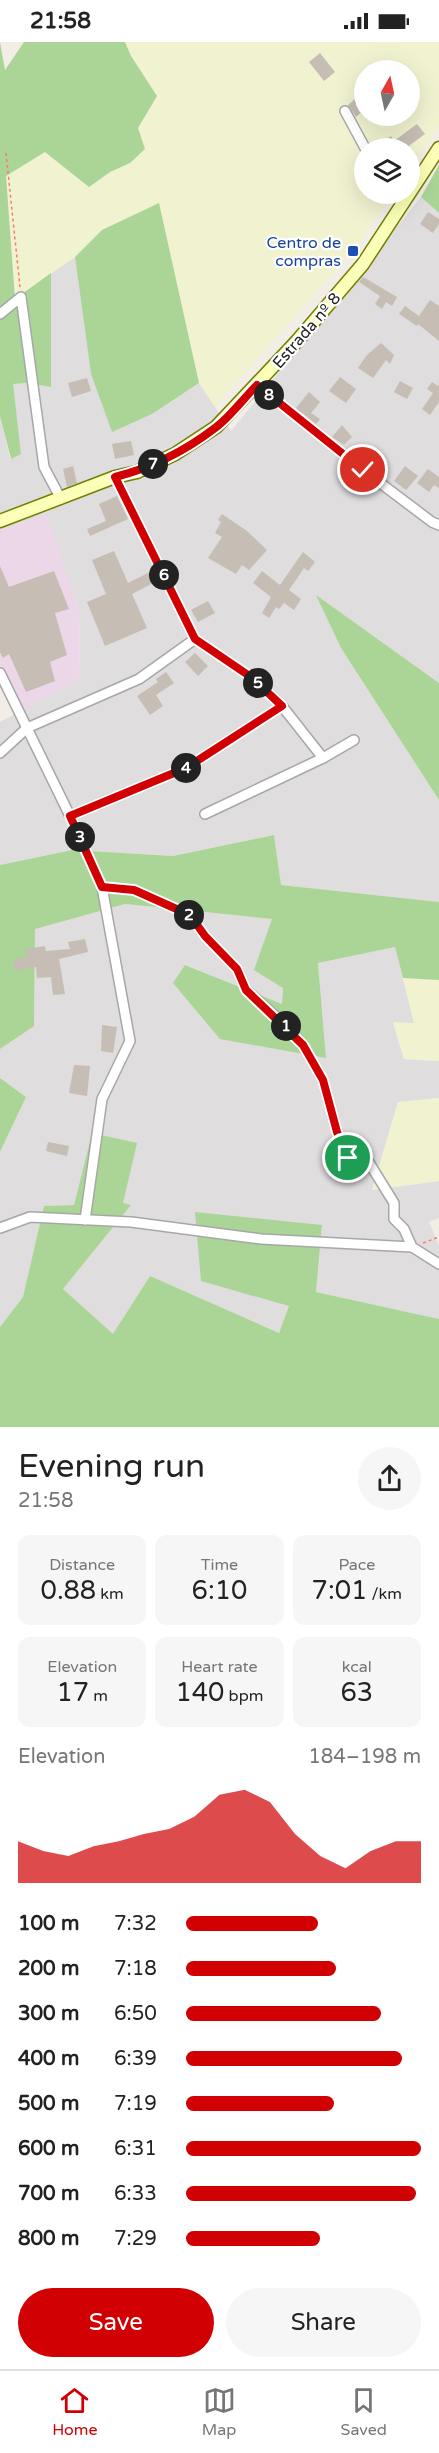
<!DOCTYPE html>
<html lang="en">
<head>
<meta charset="utf-8">
<style>
	:root { --surface:#fff; --page:#f6f6f6; --text:#222; --muted:#767676; --line:#e0e0e0; --accent:#d10002 }
	body { margin:0; font-family:"Varela Round",sans-serif; background:var(--page); color:var(--text); height:100vh; display:flex; flex-direction:column; font-size:22px; white-space:nowrap }
	* { box-sizing:border-box; margin:0 }
	p { font-size:20px; color:var(--muted) }
	.icon { flex:none; width:33px; height:33px; fill:none; stroke:currentColor; stroke-width:2; stroke-linecap:round; stroke-linejoin:round }
	.map { position:relative; height:1385px; overflow:hidden }
	.panel { display:flex; flex-direction:column; background:var(--surface); flex:1 }
	.panel>* { flex:none }
	.needle { width:39px; rotate:9deg }
	.tools { position:absolute; left:354px; top:18px; display:grid; gap:12px }
	.tools a { display:grid; place-items:center; width:66px; height:66px; border-radius:50%; background:var(--surface); box-shadow:0 6px 24px #0002; font-size:30px }
	.pin { position:absolute; display:grid; place-items:center; width:51px; height:51px; color:#fff; margin:-26px; border:3px solid #fff; border-radius:50%; box-shadow:0 2px 6px #0007 }
	.km { position:absolute; width:30px; height:30px; margin:-15px; border-radius:50%; background:#222; color:#fff; font-size:16px; line-height:30px; text-align:center }
	.round { display:grid; place-items:center; flex:none; width:63px; height:63px; border-radius:32px; background:var(--page) }
	.summary { display:flex; align-items:center; justify-content:space-between; height:102px; padding:0 18px }
	h1 { font-size:33px; font-weight:600; line-height:45px }
	.figures { display:grid; grid-template-columns:repeat(3,1fr); gap:9px; height:102px; padding:6px 18px }
	.figures div { display:grid; align-content:center; border-radius:12px; background:var(--page); text-align:center }
	.figures b { font-size:26px; font-weight:600 }
	.figures small { font-size:16px; font-weight:400 }
	.figures p { font-size:16px }
	.chart { height:168px; padding:12px 18px }
	.chart p { display:flex; justify-content:space-between }
	.chart svg { width:100%; height:108px; margin-top:6px; fill:var(--accent); opacity:.7 }
	.primary-button { display:flex; gap:12px; margin-top:auto; padding:12px 18px }
	.primary-button a { flex:1; height:69px; border-radius:36px; background:var(--accent); color:#fff; font-size:24px; font-weight:600; line-height:69px; text-align:center }
	.primary-button a+a { background:var(--page); color:var(--text) }
	ul { padding:0 18px; list-style:none; font-size:20px }
	li { display:grid; grid-template-columns:96px 72px 1fr; align-items:center; height:45px }
	li i { height:15px; border-radius:8px; background:var(--accent) }
	.status { display:flex; justify-content:space-between; align-items:center; height:42px; padding:0 30px; background:var(--surface); direction:ltr }
	.status svg { height:16px; fill:currentColor }
	.menu { display:flex; justify-content:space-around; align-items:center; height:84px; border-top:2px solid var(--line); background:var(--surface); font-size:16px; color:var(--muted) }
	.menu a { display:grid; justify-items:center; gap:3px }
	.menu .selected { color:var(--accent) }
	.map>svg:first-child { display:block }
	.residential { fill:#dfdddd }
	.industrial { fill:#ebd7e8 }
	.farmland { fill:#f0f2d0; fill-rule:evenodd }
	.forest { fill:#aad597 }
	.building { fill:#c6bdb5 }
	.lines { fill:none; stroke-linecap:round; stroke-linejoin:round }
	.street-casing { stroke:#a7a7a7; stroke-width:12 }
	.secondary-casing { stroke:#727f00; stroke-width:15 }
	.path { stroke:#ff786a; stroke-width:1.5; stroke-dasharray:3 3; stroke-linecap:butt }
	.street { stroke:#fff; stroke-width:9 }
	.secondary { stroke:#fcffb7; stroke-width:12 }
	.route-casing { stroke:#fff; stroke-width:12 }
	.route { stroke:#d10002; stroke-width:8 }
	.transit-dot { fill:#1a4fb4; stroke:#fff; stroke-width:2 }
	.labels { text-anchor:middle; stroke-width:4.5; stroke-linejoin:round; paint-order:stroke }
	.transit-label { font-size:16px; fill:#164399; stroke:#fff; text-anchor:end }
	.street-label { font-size:16px; fill:#202020; stroke:#fff }
</style>
</head>
<body>
<div class="status"><b>21:58</b><svg viewBox="0 0 49 12"><path d="M0 12V9h3v3zM5 12V6h3v6zM10 12V3h3v9zM15 12V0h3v12zM26 1h20v11H26zM47 4h2v5h-2z"/></svg></div>
<div class="map">
<svg width="439" height="1385" viewBox="0 0 439 1385">
	<rect width="100%" height="100%" fill="#f2eee6"/>
	<g class="residential">
		<path d="M421 155 439 171V641L317 554 341 606 439 758V860L281 843 274 793 173 814 72 808 0 823V680L80 636 79 569 46 473 0 488V374L10 417 21 411 12 342 26 341 51 345V231L75 215 91 332 112 389 152 372 199 341 231 389Z"/>
		<path d="M125 862 272 877 283 946 282 962 186 923 326 1015 318 921 395 905 414 981H393L404 1017 439 1019V1056L398 1060 372 1148 439 1139V1176L429 1180 439 1204V1277L316 1250 322 1184 279 1291 150 1234 113 1293 63 1247 131 1163 122 1162 92 1091 74 1163 44 1164 23 1255 0 1285V1110L26 1055 0 1036V1007L34 983 35 886Z"/>
	</g>
	<path class="industrial" d="M47 472 79 569 80 636 23 668 0 623V488Z"/>
	<g class="farmland">
		<path d="M125 0H439V83L437 87 410 127V106H364V152H393L353 209 215 365 199 341 180 256 102 188 75 215 15 257 6 134 45 110 101 138 110 130 130 121 138 86 131 14ZM364 28H410V74H364Z"/>
		<path d="M403 936 439 938V1019L404 1017 393 980 414 981Z"/>
		<path d="M439 1056V1139L372 1148 398 1060Z"/>
	</g>
	<g class="forest">
		<path d="M0 0 5 28 24 0H125L131 14 157 54 138 86 145 107 130 121 110 130 89 145 45 110 6 134 15 257 51 231V345L26 341 13 342 21 412 11 417 0 374Z"/>
		<path d="M439 123V171L421 155Z"/>
		<path d="M159 161 199 341 152 372 112 390 91 332 75 215 102 188Z"/>
		<path d="M316 553 439 641V758L341 606Z"/>
		<path d="M274 793 281 843 439 860V938L403 936 395 905 318 921 326 1016 220 997 173 941 185 923 282 962 283 946 254 928 272 877 125 862 35 887 34 984 0 1007V823L72 808 173 814Z"/>
		<path d="M0 1036 26 1055 0 1110Z"/>
		<path d="M92 1091 137 1101 123 1161 131 1163 63 1247 113 1292 150 1234 279 1291 289 1264 201 1239 195 1170 322 1183 316 1250 439 1277V1385H0V1285L23 1255 44 1164 74 1163Z"/>
	</g>
	<g class="building">
		<path d="M320 11 335 30 324 39 309 20Z"/>
		<path d="M364 49V68L356 75 348 63Z"/>
		<path d="M417 82 425 92 406 106H375L391 94 394 99Z"/>
		<path d="M428 170 439 177V182L433 191 420 182Z"/>
		<path d="M363 235 397 255 392 264 386 260 382 267 375 262 380 254 359 240Z"/>
		<path d="M430 258 439 264V299L418 282 417 284 399 272 405 264 419 274Z"/>
		<path d="M381 301 394 313 390 322 386 318 373 336 358 326 366 314Z"/>
		<path d="M340 335 356 347 346 361 329 349Z"/>
		<path d="M87 336 91 349 72 355 68 341Z"/>
		<path d="M400 339 413 346 407 357 394 350Z"/>
		<path d="M432 340 438 344 439 342V360L430 373 422 367 433 351 427 347Z"/>
		<path d="M309 350 320 360 311 371 320 377 316 382 296 366Z"/>
		<path d="M342 383 352 395 344 403 332 395Z"/>
		<path d="M131 399 134 413 115 417 112 402Z"/>
		<path d="M73 424 77 441 67 445 63 427Z"/>
		<path d="M405 424 418 434 406 448 394 439Z"/>
		<path d="M428 427 439 435V446L434 443 429 450 417 441Z"/>
		<path d="M117 454 128 477 90 494 87 487 106 479 99 462Z"/>
		<path d="M222 472 247 489 267 508 249 528 242 523 236 532 208 516 222 495 215 491 221 480 218 478Z"/>
		<path d="M114 509 128 541 152 529 157 539 132 552 147 586 105 604 87 560 106 552 92 518Z"/>
		<path d="M303 510 315 520 308 529 304 526 289 548 301 557 294 568 284 561 279 567 276 565 269 576 262 571 271 555 253 541 262 529 280 543Z"/>
		<path d="M0 524 9 545 54 529 69 567 55 571 67 613 50 620 55 639 26 650 9 612 3 616 0 610Z"/>
		<path d="M208 559 215 571 198 580 191 568Z"/>
		<path d="M195 611 208 624 198 634 185 620Z"/>
		<path d="M166 630 174 641 156 653 163 664 150 673 137 654 158 640 156 637Z"/>
		<path d="M85 897 88 910 59 917 65 952 53 953 51 935 37 936 36 925 15 929 13 917 27 915 26 907 45 904 46 909 70 907 68 900Z"/>
		<path d="M102 983 117 985 113 1011 101 1009Z"/>
		<path d="M74 1023 90 1024 87 1054 69 1051Z"/>
		<path d="M48 1100 69 1104 67 1114 46 1109Z"/>
	</g>
	<g class="lines">
		<g class="street-casing">
			<g id="street">
				<path d="M345 69 365 106"/>
				<path d="M0 272 21 255 44 425 61 457"/>
				<path d="M257 343 363 428 432 480 439 483"/>
				<path d="M115 435 195 597 251 635 282 664 323 716"/>
				<path d="M0 631 70 774 102 845 130 999 102 1057 85 1178"/>
				<path d="M0 711 27 686 139 637 195 597"/>
				<path d="M205 772 323 716 354 698"/>
				<path d="M70 774 186 726 282 664"/>
				<path d="M102 845 134 848 190 873 205 894 237 927 246 948 282 980 303 1003 323 1038 337 1090 348 1116 368 1119 394 1161V1177L404 1187 412 1205"/>
				<path d="M0 1186 30 1175 131 1180 261 1197 412 1205 439 1222"/>
			</g>
		</g>
		<g class="secondary-casing">
			<path id="secondary" d="M0 479 115 435 137 430 175 412 216 385 297 299 363 222 439 106"/>
		</g>
		<g class="path">
			<path d="M6 111 20 245"/>
			<path d="M423 1201 439 1195"/>
		</g>
		<use href="#street" class="street"/>
		<use href="#secondary" class="secondary"/>
	</g>
	<g class="lines">
		<g class="route-casing">
			<path id="route" d="M348 1116 337 1090 323 1038 303 1003 246 948 237 927 205 894 190 873 134 848 102 845 70 774 186 726 282 664 251 635 195 597 115 435C151 426 185 409 215 386 230 375 243 357 257 343L363 428"/>
		</g>
		<use href="#route" class="route"/>
	</g>
	<rect class="transit-dot" x="347" y="203" width="12" height="12" rx="3"/>
	<g class="labels">
		<g class="transit-label">
			<text x="341" y="206">Centro de<tspan x="341" dy="18">compras</tspan></text>
		</g>
		<g class="street-label">
			<text transform="translate(306 288) rotate(-49)" y="6">Estrada nº 8</text>
		</g>
	</g>
</svg>
<div class="tools">
<a><svg class="needle" viewBox="-14 -14 28 28"><path d="M0-13l5 13h-10z" fill="#e53935"/><path d="M0 13l5-13h-10z" fill="#767676"/></svg></a>
<a><svg class="icon" aria-label="layers" viewBox="0 0 24 24"><path d="M12 4l9 5-9 5-9-5zM3 14l9 5 9-5"/></svg></a>
</div>
<div class="pin" style="left:348px;top:1116px;background:#1e9e55"><svg class="icon" aria-label="arrive" viewBox="0 0 24 24"><path d="M6 21V4h12l-3 4 3 4H6"/></svg></div>
<div class="pin" style="left:363px;top:428px;background:#d93025"><svg class="icon" aria-label="check" viewBox="0 0 24 24"><path d="M5 12l5 5 9-10"/></svg></div>
<b class="km" style="left:286px;top:984px">1</b>
<b class="km" style="left:189px;top:873px">2</b>
<b class="km" style="left:80px;top:795px">3</b>
<b class="km" style="left:186px;top:726px">4</b>
<b class="km" style="left:258px;top:641px">5</b>
<b class="km" style="left:164px;top:533px">6</b>
<b class="km" style="left:153px;top:422px">7</b>
<b class="km" style="left:269px;top:353px">8</b>
</div>
<section class="panel">
<div class="summary"><div><h1>Evening run</h1><p>21:58</p></div><a class="round"><svg class="icon" aria-label="share" viewBox="0 0 24 24"><path d="M12 15V3M7 8l5-5 5 5M5 13v7h14v-7"/></svg></a></div>
<div class="figures">
<div><p>Distance</p><b>0.88<small> km</small></b></div>
<div><p>Time</p><b>6:10</b></div>
<div><p>Pace</p><b>7:01<small> /km</small></b></div>
</div>
<div class="figures">
<div><p>Elevation</p><b>17<small> m</small></b></div>
<div><p>Heart rate</p><b>140<small> bpm</small></b></div>
<div><p>kcal</p><b>63</b></div>
</div>
<div class="chart"><p><span>Elevation</span>184–198 m</p>
<svg viewBox="0 0 160 44" preserveAspectRatio="none"><path d="M0 44V27L10 31L20 33L30 29L40 27L50 24L60 22L70 17L80 8L90 6L100 11L110 24L120 33L130 38L140 31L150 27L160 27V44z"/></svg>
</div>
<ul>
<li><b>100 m</b>7:32<i style="width:56%"></i></li>
<li><b>200 m</b>7:18<i style="width:64%"></i></li>
<li><b>300 m</b>6:50<i style="width:83%"></i></li>
<li><b>400 m</b>6:39<i style="width:92%"></i></li>
<li><b>500 m</b>7:19<i style="width:63%"></i></li>
<li><b>600 m</b>6:31<i style="width:100%"></i></li>
<li><b>700 m</b>6:33<i style="width:98%"></i></li>
<li><b>800 m</b>7:29<i style="width:57%"></i></li>
</ul>
<div class="primary-button"><a>Save</a><a>Share</a></div>
</section>
<nav class="menu">
<a class="selected"><svg class="icon" aria-label="home" viewBox="0 0 24 24"><path d="M3 11l9-7 9 7M6 9v11h12V9"/></svg>Home</a>
<a><svg class="icon" aria-label="map" viewBox="0 0 24 24"><path d="M3 6l6-2 6 2 6-2v14l-6 2-6-2-6 2zM9 4v14M15 6v14"/></svg>Map</a>
<a><svg class="icon" aria-label="saved" viewBox="0 0 24 24"><path d="M7 4h10v16l-5-4-5 4z"/></svg>Saved</a>
</nav>
</body>
</html>
